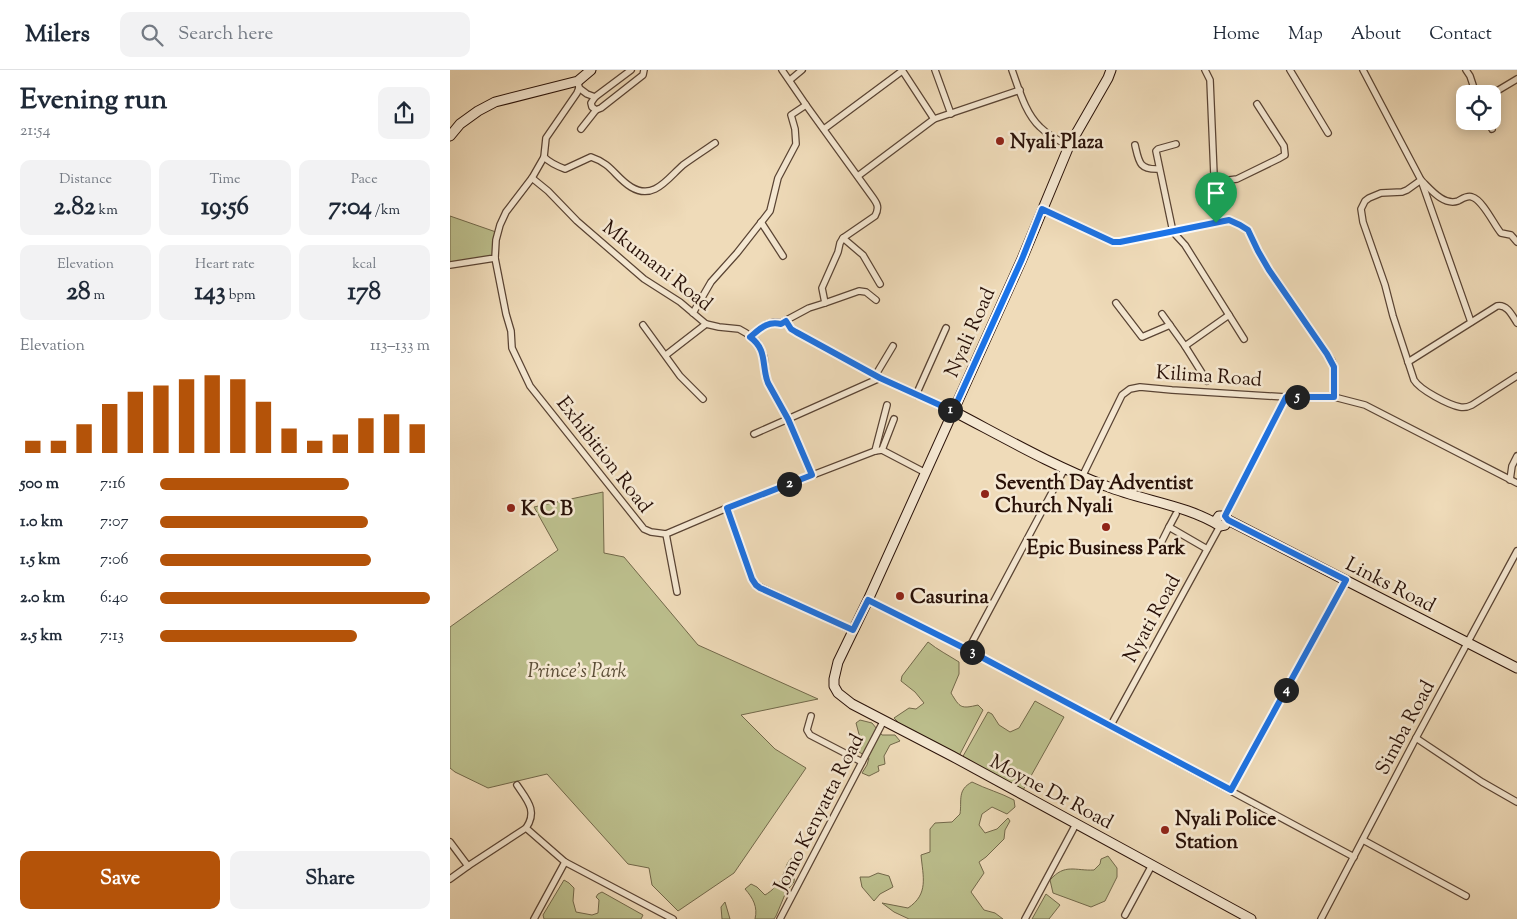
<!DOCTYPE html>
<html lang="en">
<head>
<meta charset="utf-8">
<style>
	:root { --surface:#fff; --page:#f2f2f3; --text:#1f2937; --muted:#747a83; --line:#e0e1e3; --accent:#b45309 }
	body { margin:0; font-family:"Sorts Mill Goudy",serif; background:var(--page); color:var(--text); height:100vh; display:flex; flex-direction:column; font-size:19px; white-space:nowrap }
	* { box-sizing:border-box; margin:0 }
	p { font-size:16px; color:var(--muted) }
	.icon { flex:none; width:28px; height:28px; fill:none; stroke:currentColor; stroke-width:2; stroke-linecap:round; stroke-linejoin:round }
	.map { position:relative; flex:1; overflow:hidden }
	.sheet { display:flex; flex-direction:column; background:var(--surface); width:450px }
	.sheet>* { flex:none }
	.buttons { position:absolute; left:1006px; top:15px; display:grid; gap:10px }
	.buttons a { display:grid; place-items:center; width:45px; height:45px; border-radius:10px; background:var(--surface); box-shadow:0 2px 12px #0003; font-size:25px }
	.pin { position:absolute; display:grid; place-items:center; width:42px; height:42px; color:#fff; margin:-51px -21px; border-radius:50% 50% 50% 0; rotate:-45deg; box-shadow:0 0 5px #0007 }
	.pin .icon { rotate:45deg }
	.km { position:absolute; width:25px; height:25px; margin:-12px; border-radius:50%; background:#222; color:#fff; font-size:14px; line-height:25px; text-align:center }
	.round { display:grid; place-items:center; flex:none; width:52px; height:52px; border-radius:10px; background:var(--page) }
	.head { display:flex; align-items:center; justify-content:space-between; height:85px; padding:0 20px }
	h1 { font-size:28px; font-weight:800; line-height:38px }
	.stats { display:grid; grid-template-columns:repeat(3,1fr); gap:8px; height:85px; padding:5px 20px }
	.stats div { display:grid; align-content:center; border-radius:10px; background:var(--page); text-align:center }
	.stats b { font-size:25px; font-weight:800 }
	.stats small { font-size:14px; font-weight:400 }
	.stats p { font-size:14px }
	.chart { height:140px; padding:10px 20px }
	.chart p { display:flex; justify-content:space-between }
	.chart svg { width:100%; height:90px; margin-top:5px; stroke:var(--accent); stroke-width:6 }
	.button { display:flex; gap:10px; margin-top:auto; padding:10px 20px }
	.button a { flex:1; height:58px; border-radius:10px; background:var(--accent); color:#fff; font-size:20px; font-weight:800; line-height:58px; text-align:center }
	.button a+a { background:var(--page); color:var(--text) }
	ul { padding:0 20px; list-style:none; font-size:16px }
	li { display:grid; grid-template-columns:80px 60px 1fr; align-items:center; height:38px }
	li i { height:12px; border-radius:6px; background:var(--accent) }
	header { display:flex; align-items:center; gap:30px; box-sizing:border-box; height:70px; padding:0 25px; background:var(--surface); border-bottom:1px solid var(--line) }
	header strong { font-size:24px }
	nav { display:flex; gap:28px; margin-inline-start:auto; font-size:18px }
	.search { width:350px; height:45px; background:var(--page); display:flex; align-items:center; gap:12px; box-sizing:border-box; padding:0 18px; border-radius:10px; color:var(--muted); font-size:19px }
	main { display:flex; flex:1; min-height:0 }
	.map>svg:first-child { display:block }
	.green { fill:#bcbf8d; stroke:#72684a }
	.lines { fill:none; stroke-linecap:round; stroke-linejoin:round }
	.street-casing { stroke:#5a4434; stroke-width:8 }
	.secondary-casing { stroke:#291108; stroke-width:11 }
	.street { stroke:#f5e8d2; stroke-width:5.5 }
	.secondary { stroke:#f5e8d2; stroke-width:9 }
	.route-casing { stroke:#fff; stroke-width:10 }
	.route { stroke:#1a73e8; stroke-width:6 }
	.poi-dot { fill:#8f2418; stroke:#f5e8d2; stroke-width:2 }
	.labels { text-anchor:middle; stroke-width:5; stroke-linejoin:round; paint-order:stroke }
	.poi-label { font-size:20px; font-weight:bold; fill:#291108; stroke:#f5e8d2; text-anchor:start }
	.street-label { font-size:20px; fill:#291108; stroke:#f5e8d2 }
	.park-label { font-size:20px; font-style:italic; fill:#5c4e37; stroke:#f5e8d2 }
</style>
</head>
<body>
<header>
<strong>Milers</strong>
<div class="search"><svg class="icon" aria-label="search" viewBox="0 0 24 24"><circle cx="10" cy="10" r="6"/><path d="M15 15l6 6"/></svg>Search here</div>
<nav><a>Home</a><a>Map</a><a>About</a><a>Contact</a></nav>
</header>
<main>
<section class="sheet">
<div class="head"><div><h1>Evening run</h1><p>21:54</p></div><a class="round"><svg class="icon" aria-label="share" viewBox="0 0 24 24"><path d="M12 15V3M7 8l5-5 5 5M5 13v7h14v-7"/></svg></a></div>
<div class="stats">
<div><p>Distance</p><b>2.82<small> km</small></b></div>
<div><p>Time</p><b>19:56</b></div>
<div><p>Pace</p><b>7:04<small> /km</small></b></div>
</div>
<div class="stats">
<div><p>Elevation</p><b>28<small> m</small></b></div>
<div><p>Heart rate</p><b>143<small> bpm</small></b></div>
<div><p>kcal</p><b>178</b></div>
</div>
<div class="chart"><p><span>Elevation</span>113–133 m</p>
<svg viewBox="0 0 160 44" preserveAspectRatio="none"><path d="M5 44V38M15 44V38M25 44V30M35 44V20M45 44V14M55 44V11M65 44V8M75 44V6M85 44V8M95 44V19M105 44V32M115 44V38M125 44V35M135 44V27M145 44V25M155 44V30"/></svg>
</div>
<ul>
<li><b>500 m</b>7:16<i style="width:70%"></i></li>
<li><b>1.0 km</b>7:07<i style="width:77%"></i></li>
<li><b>1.5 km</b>7:06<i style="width:78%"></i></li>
<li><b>2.0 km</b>6:40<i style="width:100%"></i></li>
<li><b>2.5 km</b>7:13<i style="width:73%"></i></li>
</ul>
<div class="button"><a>Save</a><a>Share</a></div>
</section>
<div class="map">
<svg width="1067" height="849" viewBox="0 0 1067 849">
	<rect width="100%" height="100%" fill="#efdbb9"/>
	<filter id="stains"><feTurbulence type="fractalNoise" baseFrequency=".004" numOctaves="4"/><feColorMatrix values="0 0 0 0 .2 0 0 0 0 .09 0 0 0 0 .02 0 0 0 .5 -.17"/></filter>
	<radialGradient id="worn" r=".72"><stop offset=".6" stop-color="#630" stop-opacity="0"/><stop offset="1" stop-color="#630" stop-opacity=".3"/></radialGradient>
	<g class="green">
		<path d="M0 146 46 162 45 188 0 194Z"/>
		<path d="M153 422 154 483 174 487 248 575 368 629 291 645 325 679 356 698 284 803 228 841 202 815 199 798 178 794 97 704 38 718 5 702 0 698V557L108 480 84 437Z"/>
		<path d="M478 572C488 580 498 585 509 592V604L501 623C510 638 511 639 528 635L533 640 509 686 452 656 444 648 459 638 466 639 474 633 465 622 451 611 452 606Z"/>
		<path d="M585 631 614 647 572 722 512 688 538 642 542 644 549 655 560 662 569 658Z"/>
		<path d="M410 650 422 653 432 665H445L450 671 440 675 434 686 435 694 428 696 429 701 419 706 412 703 417 695 419 688 409 682 408 676 410 668 406 653Z"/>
		<path d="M522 712C536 719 551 723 564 730L565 737 557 744 542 737 532 744 529 755 535 763 547 759 558 748 560 751 555 760 554 769 536 787 529 792 534 803 521 822 534 840 545 843 553 849H459L444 842 432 833 458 838C479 824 473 807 471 785L480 782V759L485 753 502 752 510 744C512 730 507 720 522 712Z"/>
		<path d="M349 784 354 785 345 798 344 812 336 822 326 846 324 849H305C308 837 303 828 295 819L301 814 307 817 315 825C322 821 330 813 333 805 338 793 336 790 349 784Z"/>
		<path d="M658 786 667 798V807L655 831 641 837 603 823 600 810C615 793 625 801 644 800L650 794 651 789Z"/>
		<path d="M428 803 439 806 443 817 430 824 424 831 412 817 410 807H419Z"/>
		<path d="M114 810 119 813 124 818 123 831 126 842 142 845 148 843 149 830 146 827 148 824 152 822 193 845 191 849H94L93 845Z"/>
		<path d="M596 824 610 835 599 849H582Z"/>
		<path d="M275 832 280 849H272L271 837Z"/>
	</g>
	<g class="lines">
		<g class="street-casing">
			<g id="street">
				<path d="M452 0 484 49"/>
				<path d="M485 0 501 44"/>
				<path d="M562 0C569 19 575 43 590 57 598 65 609 71 619 76"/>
				<path d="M840 0 878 63"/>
				<path d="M913 0 971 110 957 120 952 122 931 123 919 128 915 131 911 139 913 152 935 215 943 246 964 310C970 320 999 335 1010 337 1015 338 1018 337 1022 335L1067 306"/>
				<path d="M1016 0 1020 6 1026 24"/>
				<path d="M340 10 352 0"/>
				<path d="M128 11 129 18 127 23 96 68 94 87C100 93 107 96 115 99L141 87C162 94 165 107 181 117 204 131 218 108 233 95 244 87 255 80 265 73"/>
				<path d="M129 18 137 24 145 27 181 0"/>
				<path d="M1042 24 1067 9"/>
				<path d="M145 27 141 33 142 37 146 40 151 38 193 5 194 0"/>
				<path d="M1039 51 1042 59"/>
				<path d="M131 59 146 40"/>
				<path d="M374 59 452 1"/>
				<path d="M726 74 708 79 706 81 723 162 735 175 794 269"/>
				<path d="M685 75C689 92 689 100 709 99"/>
				<path d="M408 106 484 49 570 20"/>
				<path d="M82 108 98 121 127 151 194 209 230 232 256 254 269 257 289 259 296 263 307 272 314 287 316 307 318 313 338 349 304 364"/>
				<path d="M971 110 1021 252"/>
				<path d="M972 111C981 120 994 136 1008 131 1012 129 1017 125 1022 127 1033 130 1044 155 1051 163L1061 165 1067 172"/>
				<path d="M764 112 787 109 828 89 835 85 834 76 807 34"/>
				<path d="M592 139 663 172H670L766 153 760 10 755 0"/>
				<path d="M311 152 333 186"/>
				<path d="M766 153 779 150 790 155 798 160 808 181 819 200 882 291 885 301 884 327"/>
				<path d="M393 168 413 185 430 214"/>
				<path d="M45 188 56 244 61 261 62 278 80 316 194 459 201 462 216 464 277 438 425 381 432 380 474 402"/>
				<path d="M0 195 45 188 46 170 50 155 56 142 82 108 94 87"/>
				<path d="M375 233 409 221 416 222 426 230"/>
				<path d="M666 233 692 267 720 255"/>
				<path d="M243 243 261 212 287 183 320 141 328 108 346 74 345 59 341 45 356 35"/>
				<path d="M712 244 735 276 757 311"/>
				<path d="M336 251 341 259 346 262 430 308"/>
				<path d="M193 255 230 306 253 329"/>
				<path d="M300 267 317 254 324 252 331 253 359 238 375 233 372 218 388 182 390 173 393 168 425 146C430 137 427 133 421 125L356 35 332 0"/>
				<path d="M735 276 779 245"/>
				<path d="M216 285 256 254"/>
				<path d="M958 292 1047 236C1057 234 1062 245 1067 253"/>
				<path d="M425 306 443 276"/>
				<path d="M466 325 496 258"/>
				<path d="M432 380 444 349"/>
				<path d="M425 381 437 335"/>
				<path d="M362 405 338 349 430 308 503 341"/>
				<path d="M632 407 672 325 680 319 690 317 722 320 836 327H884L915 335 1067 413"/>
				<path d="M1060 410 1062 396 1067 386"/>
				<path d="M277 438 302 509 306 515 403 561"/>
				<path d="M726 444 719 457 757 479"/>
				<path d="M775 446 836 327"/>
				<path d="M216 464 227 522"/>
				<path d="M711 473 719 457"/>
				<path d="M418 530 518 580 904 787"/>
				<path d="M518 580 615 398"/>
				<path d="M361 646 357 660 360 665 412 692"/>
				<path d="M661 655 770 456"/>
				<path d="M966 668 1032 712 1067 732"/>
				<path d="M67 715C77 730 88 741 76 758"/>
				<path d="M781 720 896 511"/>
				<path d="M913 770 1016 826"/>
				<path d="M0 772 18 796"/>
				<path d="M0 809 18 796 76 758 115 792 223 849"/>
				<path d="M675 845 702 795"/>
				<path d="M84 849 115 792"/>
				<path d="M330 849 434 650"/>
				<path d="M575 849 626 754"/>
				<path d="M871 849 966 668 1067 481"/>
			</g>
		</g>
		<g class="secondary-casing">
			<g id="secondary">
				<path d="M661 0 658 8 619 76 572 189 418 530 388 592 384 609V616L388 623 402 634 502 686 801 849"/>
				<path d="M0 66 10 54 28 41 45 32 128 11 141 0"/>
				<path d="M503 341C553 367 603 396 656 416 693 431 737 435 770 456L775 455 778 450 775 446H769L767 449 766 453"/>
				<path d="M778 450 1067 598"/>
			</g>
		</g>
		<use href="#street" class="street"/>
		<use href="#secondary" class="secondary"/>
	</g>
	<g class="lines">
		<g class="route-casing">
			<path id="route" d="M592 139 663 172H670L779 150 790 155 798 160 808 181 819 200 877 284 884 297V327H836L775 446 778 450 896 510 781 720 518 580 418 530 403 560 310 518 306 515 302 509 277 438 362 405 338 349 318 313C311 295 318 280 300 267 311 258 317 251 331 254L336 251 341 259 346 262 430 308 503 341 572 189Z"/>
		</g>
		<use href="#route" class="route"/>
	</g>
	<g class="poi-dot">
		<circle cx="550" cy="71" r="5"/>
		<circle cx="535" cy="424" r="5"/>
		<circle cx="61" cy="438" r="5"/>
		<circle cx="656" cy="457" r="5"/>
		<circle cx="450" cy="526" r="5"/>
		<circle cx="715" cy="760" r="5"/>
	</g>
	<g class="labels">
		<g class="poi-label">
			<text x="560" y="78">Nyali Plaza</text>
			<text x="545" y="419">Seventh Day Adventist<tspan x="545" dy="23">Church Nyali</tspan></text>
			<text x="71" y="445">K C B</text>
			<text x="656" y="484" text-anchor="middle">Epic Business Park</text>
			<text x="460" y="533">Casurina</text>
			<text x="725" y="755">Nyali Police<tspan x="725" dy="23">Station</tspan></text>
		</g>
		<g class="street-label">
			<text transform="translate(208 195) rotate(38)" y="7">Mkumani Road</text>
			<text transform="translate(519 262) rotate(-66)" y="7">Nyali Road</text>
			<text transform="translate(759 305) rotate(4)" y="7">Kilima Road</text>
			<text transform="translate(155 384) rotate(52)" y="7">Exhibition Road</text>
			<text transform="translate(941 514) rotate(27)" y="7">Links Road</text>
			<text transform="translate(701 548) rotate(-61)" y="7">Nyati Road</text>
			<text transform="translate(954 657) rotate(-62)" y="7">Simba Road</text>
			<text transform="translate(602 721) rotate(28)" y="7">Moyne Dr Road</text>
			<text transform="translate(368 742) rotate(-63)" y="7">Jomo Kenyatta Road</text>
		</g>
		<g class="park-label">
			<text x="127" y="607">Prince's Park</text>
		</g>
	</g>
	<rect width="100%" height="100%" filter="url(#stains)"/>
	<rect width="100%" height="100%" fill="url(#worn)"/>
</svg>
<div class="buttons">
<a><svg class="icon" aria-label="locate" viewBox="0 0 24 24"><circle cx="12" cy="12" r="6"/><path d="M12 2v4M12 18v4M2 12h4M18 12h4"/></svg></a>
</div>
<div class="pin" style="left:766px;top:153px;background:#1e9e55"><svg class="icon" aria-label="arrive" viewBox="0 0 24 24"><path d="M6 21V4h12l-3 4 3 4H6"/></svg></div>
<b class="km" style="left:500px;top:340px">1</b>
<b class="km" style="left:339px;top:414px">2</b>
<b class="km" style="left:522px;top:582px">3</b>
<b class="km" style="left:836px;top:620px">4</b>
<b class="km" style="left:847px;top:327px">5</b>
</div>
</main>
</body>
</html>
